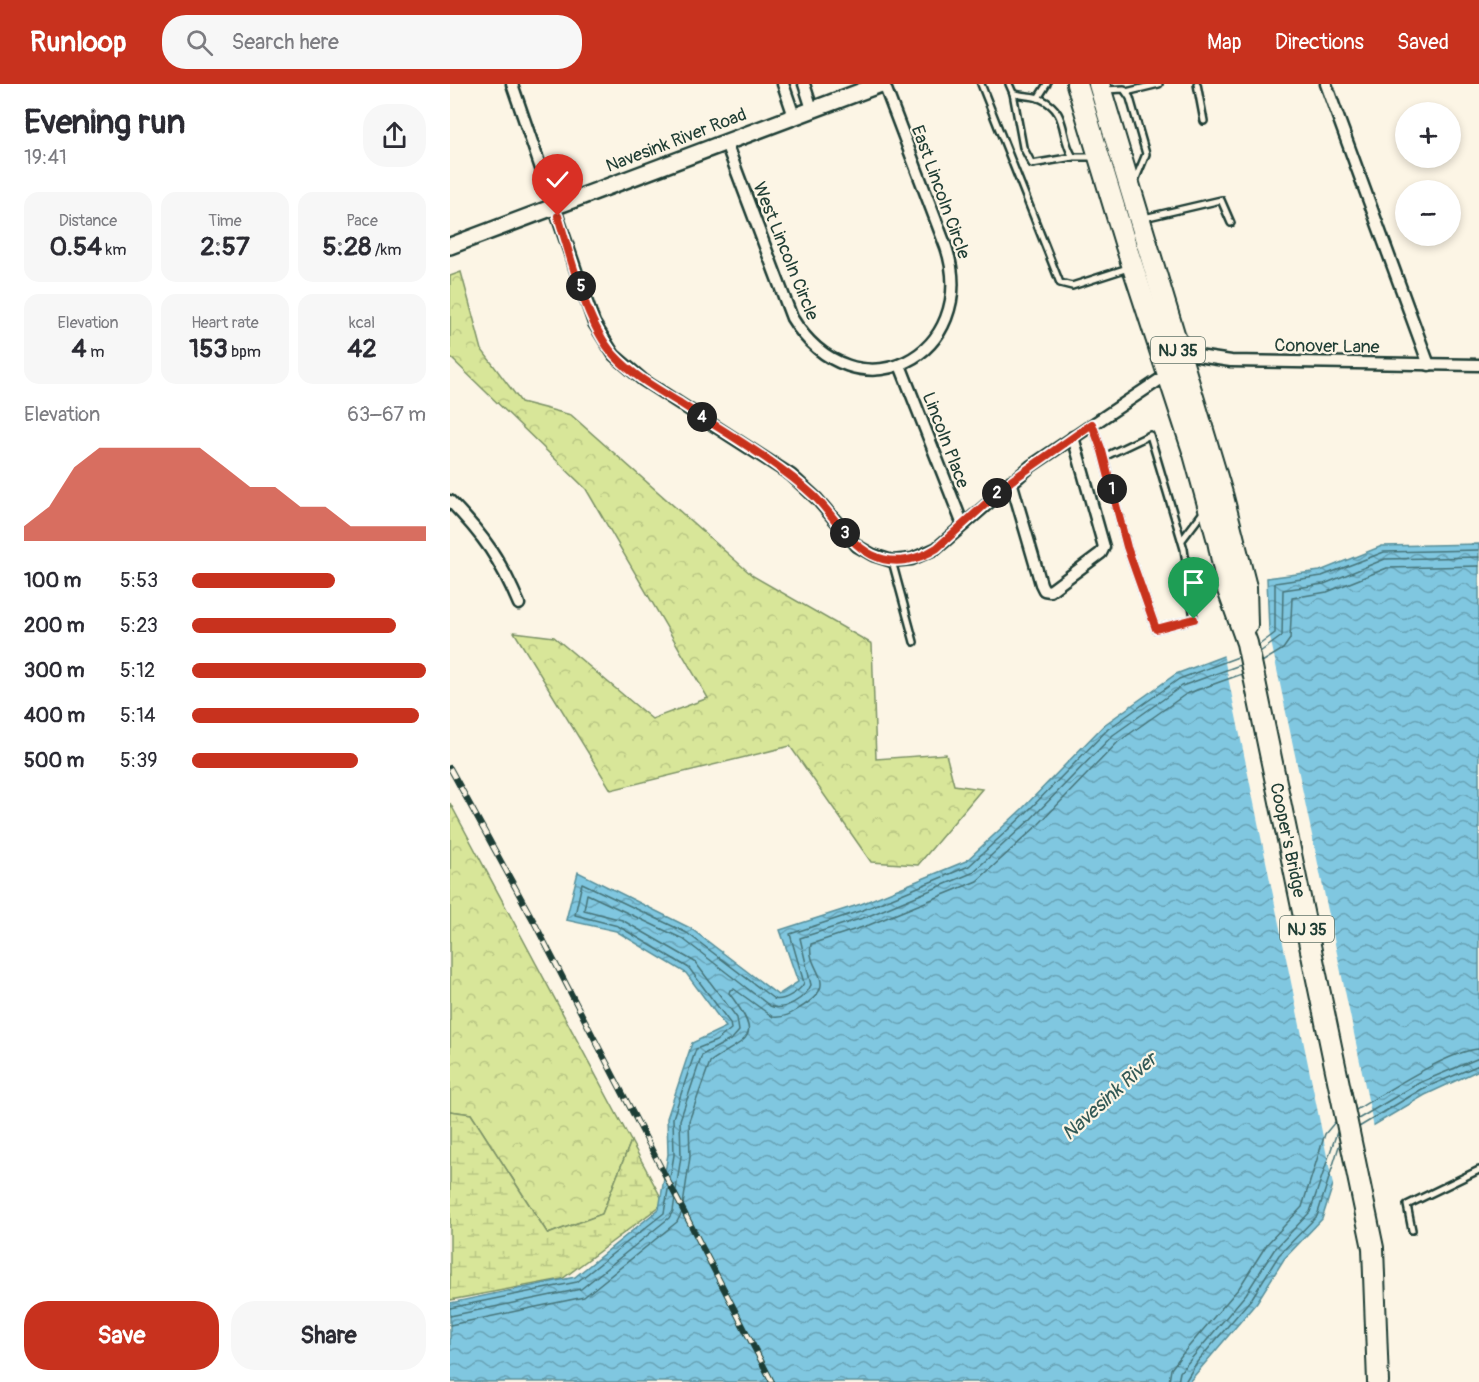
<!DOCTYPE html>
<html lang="en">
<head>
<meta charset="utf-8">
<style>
	:root { --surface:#fff; --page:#f7f7f7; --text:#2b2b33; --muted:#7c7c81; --accent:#c8321e }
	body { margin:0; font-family:Pangolin,sans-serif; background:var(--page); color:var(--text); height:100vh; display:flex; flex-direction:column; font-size:22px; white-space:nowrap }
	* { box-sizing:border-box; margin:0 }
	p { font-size:20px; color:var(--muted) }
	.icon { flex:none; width:33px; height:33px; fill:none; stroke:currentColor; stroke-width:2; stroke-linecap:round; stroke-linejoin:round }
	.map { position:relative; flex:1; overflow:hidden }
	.side { display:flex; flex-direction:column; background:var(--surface); width:450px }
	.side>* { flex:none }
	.controls { position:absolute; left:945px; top:18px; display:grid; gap:12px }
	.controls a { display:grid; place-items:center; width:66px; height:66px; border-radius:50%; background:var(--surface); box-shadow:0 3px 9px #0003; font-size:30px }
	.pin { position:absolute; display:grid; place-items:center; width:51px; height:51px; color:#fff; margin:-62px -26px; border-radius:50% 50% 50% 0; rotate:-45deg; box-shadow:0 0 6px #0007 }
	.pin .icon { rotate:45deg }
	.km { position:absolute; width:30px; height:30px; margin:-15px; border-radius:50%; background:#222; color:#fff; font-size:16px; line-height:30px; text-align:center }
	.round { display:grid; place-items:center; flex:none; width:63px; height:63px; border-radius:24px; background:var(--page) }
	.head { display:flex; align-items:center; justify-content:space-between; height:102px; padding:0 24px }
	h1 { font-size:33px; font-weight:700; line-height:45px }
	.metrics { display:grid; grid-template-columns:repeat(3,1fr); gap:9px; height:102px; padding:6px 24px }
	.metrics div { display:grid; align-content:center; border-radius:15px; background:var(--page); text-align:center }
	.metrics b { font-size:26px; font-weight:700 }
	.metrics small { font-size:16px; font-weight:400 }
	.metrics p { font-size:16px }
	.chart { height:168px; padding:12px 24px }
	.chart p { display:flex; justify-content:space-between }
	.chart svg { width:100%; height:108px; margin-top:6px; fill:var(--accent); opacity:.7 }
	.button { display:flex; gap:12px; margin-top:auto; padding:12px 24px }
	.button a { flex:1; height:69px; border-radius:24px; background:var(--accent); color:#fff; font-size:24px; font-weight:700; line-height:69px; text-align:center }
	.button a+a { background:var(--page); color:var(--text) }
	ul { padding:0 24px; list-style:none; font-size:20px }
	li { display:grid; grid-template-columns:96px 72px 1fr; align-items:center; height:45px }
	li i { height:15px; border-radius:8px; background:var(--accent) }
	header { display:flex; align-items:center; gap:36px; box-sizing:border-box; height:84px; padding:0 30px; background:var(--accent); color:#fff }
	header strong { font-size:28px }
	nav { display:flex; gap:33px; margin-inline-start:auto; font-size:21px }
	.search { width:420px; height:54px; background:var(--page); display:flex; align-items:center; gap:15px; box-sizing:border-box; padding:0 21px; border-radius:24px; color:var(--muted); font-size:22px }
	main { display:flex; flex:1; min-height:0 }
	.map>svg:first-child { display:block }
	.forest { fill:url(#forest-crowns); stroke:#7c9266; stroke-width:1.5 }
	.wetland { fill:url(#wetland-marsh); stroke:#7c9266; stroke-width:1.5 }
	.water { fill:url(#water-waves); stroke:#59909b; stroke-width:1.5 }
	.pier { fill:#fcf5e5 }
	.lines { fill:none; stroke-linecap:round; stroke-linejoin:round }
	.shore { stroke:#467479; stroke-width:1.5 }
	.lane-casing { stroke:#1f3d34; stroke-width:10 }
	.street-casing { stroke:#1f3d34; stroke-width:15 }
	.secondary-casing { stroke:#1f3d34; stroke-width:20 }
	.highway-casing { stroke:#1f3d34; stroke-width:24 }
	.lane { stroke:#fcf5e5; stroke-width:5 }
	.street { stroke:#fcf5e5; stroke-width:10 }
	.secondary { stroke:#fcf5e5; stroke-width:15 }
	.highway { stroke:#fcf5e5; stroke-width:20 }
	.rail-casing { stroke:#1f3d34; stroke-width:6 }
	.rail { stroke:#fcf5e5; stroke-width:4; stroke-dasharray:11; stroke-linecap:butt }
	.route-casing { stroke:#fff; stroke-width:12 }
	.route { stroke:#c8321e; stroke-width:8 }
	.labels { text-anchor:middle; stroke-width:4.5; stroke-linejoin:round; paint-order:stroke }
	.shield { fill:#fcf5e5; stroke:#617469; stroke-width:1.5 }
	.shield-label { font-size:16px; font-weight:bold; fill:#1f3d34 }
	.street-label { font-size:18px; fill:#1f3d34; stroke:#fcf5e5 }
	.water-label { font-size:20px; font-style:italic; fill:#325956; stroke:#fcf5e5 }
</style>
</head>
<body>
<header>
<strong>Runloop</strong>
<div class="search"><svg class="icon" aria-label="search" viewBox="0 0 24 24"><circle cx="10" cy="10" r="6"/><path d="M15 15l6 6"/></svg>Search here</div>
<nav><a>Map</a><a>Directions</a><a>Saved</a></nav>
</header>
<main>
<section class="side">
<div class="head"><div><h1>Evening run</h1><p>19:41</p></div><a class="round"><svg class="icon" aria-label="share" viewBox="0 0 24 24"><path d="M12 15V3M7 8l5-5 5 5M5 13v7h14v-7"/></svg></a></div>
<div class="metrics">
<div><p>Distance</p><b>0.54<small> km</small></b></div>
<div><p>Time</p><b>2:57</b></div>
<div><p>Pace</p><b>5:28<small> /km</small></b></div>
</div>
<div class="metrics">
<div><p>Elevation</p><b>4<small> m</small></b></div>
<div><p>Heart rate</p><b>153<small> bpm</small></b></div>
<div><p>kcal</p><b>42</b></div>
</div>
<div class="chart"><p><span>Elevation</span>63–67 m</p>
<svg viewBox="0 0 160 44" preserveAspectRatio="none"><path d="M0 44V38L10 30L20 14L30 6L40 6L50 6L60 6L70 6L80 14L90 22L100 22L110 30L120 30L130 38L140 38L150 38L160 38V44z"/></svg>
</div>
<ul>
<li><b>100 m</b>5:53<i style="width:61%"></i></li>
<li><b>200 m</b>5:23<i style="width:87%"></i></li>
<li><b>300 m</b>5:12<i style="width:100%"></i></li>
<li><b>400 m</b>5:14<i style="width:97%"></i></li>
<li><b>500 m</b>5:39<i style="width:71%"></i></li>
</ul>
<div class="button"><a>Save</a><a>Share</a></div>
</section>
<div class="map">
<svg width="1029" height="1298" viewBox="0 0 1029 1298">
	<defs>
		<pattern id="forest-crowns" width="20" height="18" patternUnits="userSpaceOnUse" patternTransform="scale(1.5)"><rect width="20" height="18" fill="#d8e699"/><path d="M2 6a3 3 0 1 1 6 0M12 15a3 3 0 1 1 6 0" fill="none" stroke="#b9c684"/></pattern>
		<pattern id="wetland-marsh" width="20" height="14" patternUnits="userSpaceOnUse" patternTransform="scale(1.5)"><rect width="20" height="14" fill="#d8e699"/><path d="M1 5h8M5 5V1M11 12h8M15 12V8" fill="none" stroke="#b9c684"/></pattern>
		<pattern id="water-waves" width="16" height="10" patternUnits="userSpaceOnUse" patternTransform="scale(1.5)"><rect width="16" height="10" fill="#80c7e0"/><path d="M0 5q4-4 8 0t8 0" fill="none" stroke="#68a3b6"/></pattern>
	</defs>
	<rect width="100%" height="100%" fill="#fcf5e5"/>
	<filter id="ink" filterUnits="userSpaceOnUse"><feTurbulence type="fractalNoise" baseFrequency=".0167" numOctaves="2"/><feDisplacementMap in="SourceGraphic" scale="12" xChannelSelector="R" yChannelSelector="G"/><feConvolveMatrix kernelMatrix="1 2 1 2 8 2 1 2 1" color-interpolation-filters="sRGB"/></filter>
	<g filter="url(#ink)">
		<g class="forest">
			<path d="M11 188 32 266 71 318 121 331 303 492 422 560 426 675 496 670 504 701 532 705 468 781 421 778 340 662 161 706 64 548 104 553 202 635 258 614 136 405 0 273V192Z"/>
			<path d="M0 719 181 1057 152 1130 98 1150 21 1030 0 1027Z"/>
		</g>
		<path class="wetland" d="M0 1027 21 1030 98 1150 152 1130 181 1057 214 1119 112 1195 0 1216Z"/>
		<path class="water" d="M1029 460V986L975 1011 897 1057 872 1135 834 1175 807 1218 739 1298H0V1219L125 1193 209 1125 218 1070 217 1034 242 959 276 943 236 889 166 847 116 836 128 788 240 844 328 911 348 898 330 846 411 820 516 777 572 725 654 641 726 590 784 568 819 547 817 494 870 487 932 462Z"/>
		<path class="pier" d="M815 529 924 1044 899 1059 884 1106 773 569 816 546Z"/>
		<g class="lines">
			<g class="shore">
				<path d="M809 561 825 549V499L872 492 934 468 1029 466"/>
				<path d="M810 568 832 552 833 506 874 500 935 475 1029 473"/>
				<path d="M812 578 833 565 840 555 842 514 877 508 937 484 1029 482"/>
				<path d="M906 1026C932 1010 1000 966 1029 965"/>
				<path d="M908 1035 969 999 1029 974"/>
				<path d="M909 1043 972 1005 1029 981"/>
				<path d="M0 1224 127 1198 214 1129 224 1071 223 1034 246 965 266 957 281 945 280 939 239 884 168 842 125 831 132 799 237 849 324 915C333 918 350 907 354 899L340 850 413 826 519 782 576 729 658 645 729 595 788 573"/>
				<path d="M0 1232 131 1205 219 1134 223 1127 231 1072 230 1036 252 971 282 955 289 947 287 934 245 878 172 836 134 826 137 810 233 855 320 922C333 928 356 914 361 901L350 854 416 833 522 789 581 735 663 651 732 602 790 581"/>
				<path d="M0 1241 134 1213 227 1138 232 1128 240 1073 239 1037 260 978C297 952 315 957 279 909L280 906 284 905 323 933C334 934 341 930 350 924 393 898 356 888 361 860L419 841 527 797 588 741 668 658 736 610 792 590"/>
				<path d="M719 1298 721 1285 734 1268 789 1204 817 1160 852 1123 875 1050 885 1038"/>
				<path d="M728 1298 730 1288 796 1210 824 1166 860 1128 887 1048"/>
				<path d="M735 1298 747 1278 802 1214 829 1171 867 1132 890 1059"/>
			</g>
			<g class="lane-casing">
				<g id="lane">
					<path d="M531 0 610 199 622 202 678 184"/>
					<path d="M559 0 563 9C572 13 583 11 591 15 619 28 609 51 623 73"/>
					<path d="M747 0 754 37"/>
					<path d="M655 6 674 5 680 14 696 70 684 99"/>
					<path d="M676 8 709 0"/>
					<path d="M563 9 573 63 582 80 623 73H646"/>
					<path d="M588 14 597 0"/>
					<path d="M694 134 771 116 781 139"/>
					<path d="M642 341 652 367 677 463 706 545 744 535 734 465 700 351 654 373"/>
					<path d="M732 456 754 427"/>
					<path d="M442 477 464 558"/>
					<path d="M962 1146 957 1121 1029 1086"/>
				</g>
			</g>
			<g class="street-casing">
				<g id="street">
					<path d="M62 0 144 239 164 271 193 296 341 391 367 415 407 462 423 471 442 477 462 475 487 464 581 382 718 290"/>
					<path d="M333 0 344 32"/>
					<path d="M354 0 362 25"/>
					<path d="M876 0 979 281"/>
					<path d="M276 59 342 234C405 337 532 271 496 163L434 0"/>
					<path d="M727 262 748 272 781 277 1029 281"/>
					<path d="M450 281 513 441"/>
					<path d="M561 397 591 500 594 506 600 507 651 469 654 463 623 353"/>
					<path d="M0 417C34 452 50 475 69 520"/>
				</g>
			</g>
			<g class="secondary-casing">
				<path id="secondary" d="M0 162 431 0"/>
			</g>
			<g class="highway-casing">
				<g id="highway">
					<path id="s1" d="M627 0 676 162 744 370 768 457 778 506 797 559 923 1164 928 1298"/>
					<path d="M649 0 773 413 796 503 797 541"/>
				</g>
			</g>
			<use href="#lane" class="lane"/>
			<use href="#street" class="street"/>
			<use href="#secondary" class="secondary"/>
			<use href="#highway" class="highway"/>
			<g class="rail-casing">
				<path id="rail" d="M0 684 83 836 322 1298"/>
			</g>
			<use href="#rail" class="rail"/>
		</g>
	</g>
	<g class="lines" filter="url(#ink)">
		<g class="route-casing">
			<path id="route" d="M108 132C121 173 136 240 164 271 182 291 207 305 230 319 276 349 325 376 365 413 385 433 397 458 422 471 444 482 468 476 487 464L561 397 642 340 652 367 677 463 706 545 744 535"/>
		</g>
		<use href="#route" class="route"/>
	</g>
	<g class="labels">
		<g class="shield">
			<rect x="701" y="253" width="54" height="26" rx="4.5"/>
			<rect x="830" y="832" width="54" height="26" rx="4.5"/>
		</g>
		<g class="shield-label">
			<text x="728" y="272">NJ 35</text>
			<text x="857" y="851">NJ 35</text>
		</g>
		<g class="street-label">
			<text transform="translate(226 56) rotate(-21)" y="6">Navesink River Road</text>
			<text transform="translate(491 108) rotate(70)" y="6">East Lincoln Circle</text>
			<text transform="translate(336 167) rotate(68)" y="6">West Lincoln Circle</text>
			<text transform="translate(877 262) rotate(1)" y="6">Conover Lane</text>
			<text transform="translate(496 356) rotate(69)" y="6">Lincoln Place</text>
			<text dy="6" stroke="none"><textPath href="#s1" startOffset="786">Cooper's Bridge</textPath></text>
		</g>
		<g class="water-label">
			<text transform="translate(659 1012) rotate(-42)" y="7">Navesink River</text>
		</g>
	</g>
</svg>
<div class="controls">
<a>+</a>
<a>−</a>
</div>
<div class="pin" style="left:744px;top:535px;background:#1e9e55"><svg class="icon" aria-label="arrive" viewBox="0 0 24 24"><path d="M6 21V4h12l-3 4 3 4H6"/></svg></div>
<div class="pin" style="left:108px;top:132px;background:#d93025"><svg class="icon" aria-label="check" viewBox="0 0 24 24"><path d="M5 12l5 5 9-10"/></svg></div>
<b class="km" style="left:662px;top:405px">1</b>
<b class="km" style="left:547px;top:409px">2</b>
<b class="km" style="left:395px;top:449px">3</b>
<b class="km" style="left:252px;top:333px">4</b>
<b class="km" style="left:131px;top:202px">5</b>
</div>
</main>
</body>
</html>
